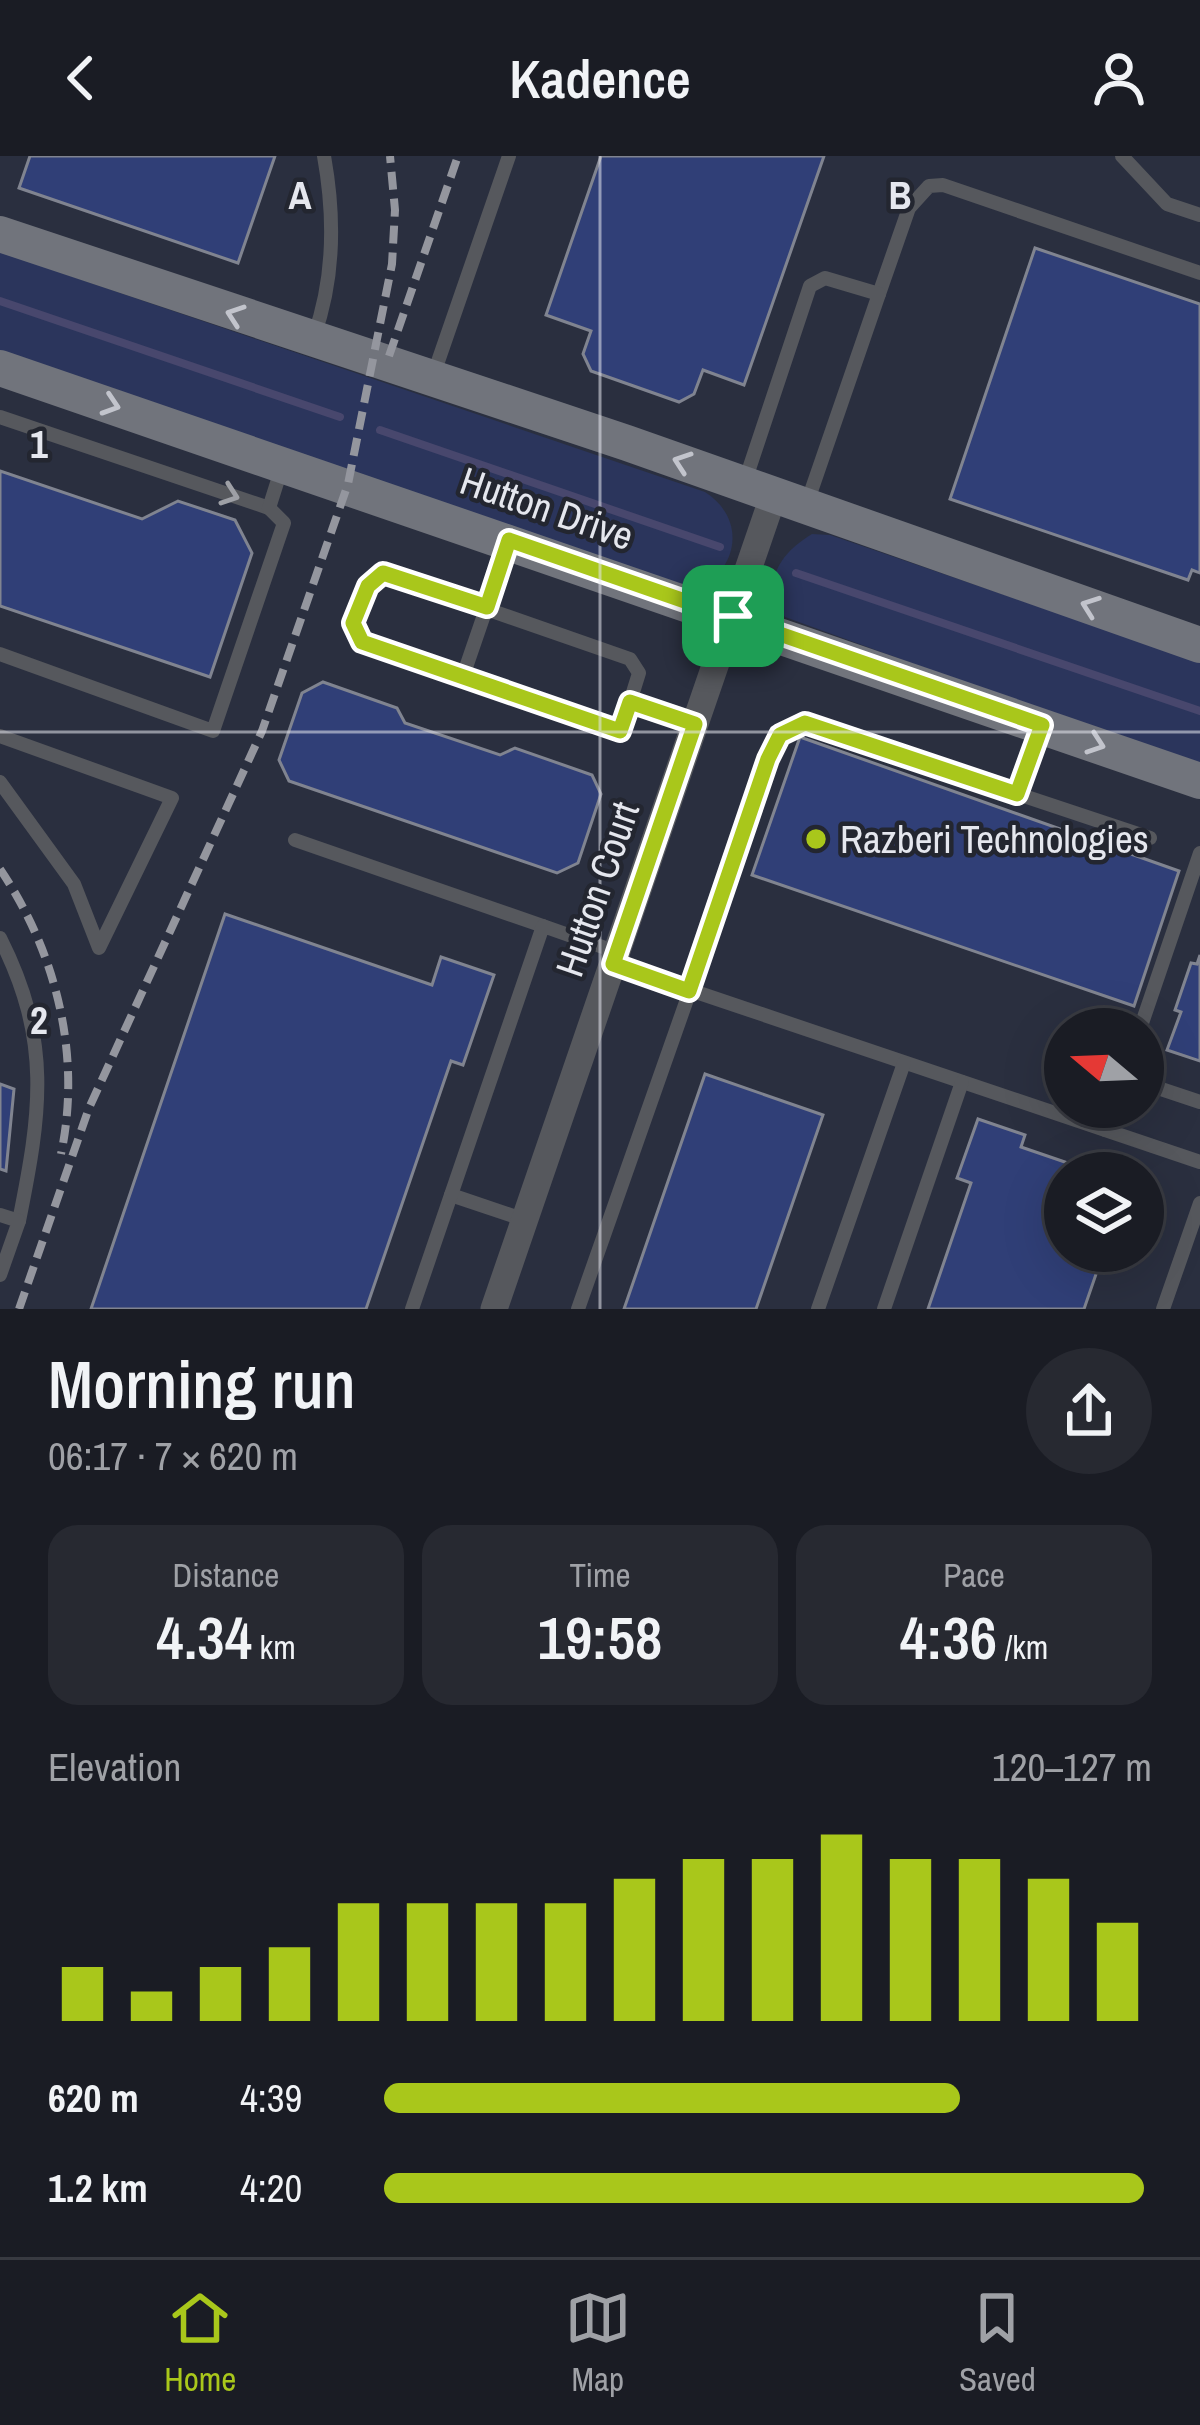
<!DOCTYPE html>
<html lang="en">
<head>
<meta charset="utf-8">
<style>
	:root { --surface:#1a1c24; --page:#272931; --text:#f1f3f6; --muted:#9fa1a6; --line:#383a41; --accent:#a9c71b }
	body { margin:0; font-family:"Archivo Narrow",sans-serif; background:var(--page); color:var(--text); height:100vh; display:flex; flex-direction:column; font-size:45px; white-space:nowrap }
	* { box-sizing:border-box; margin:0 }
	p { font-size:39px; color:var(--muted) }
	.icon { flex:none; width:66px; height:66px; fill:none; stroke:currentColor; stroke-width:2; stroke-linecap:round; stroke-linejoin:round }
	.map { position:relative; height:1153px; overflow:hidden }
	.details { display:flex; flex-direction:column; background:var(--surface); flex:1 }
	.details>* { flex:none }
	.needle { width:78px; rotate:289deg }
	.tools { position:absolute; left:1044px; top:852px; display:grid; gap:24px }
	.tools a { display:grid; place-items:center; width:120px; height:120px; border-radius:50%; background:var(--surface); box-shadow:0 12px 48px #0002,0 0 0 3px var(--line); font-size:60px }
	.pin { position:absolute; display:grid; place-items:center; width:102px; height:102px; color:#fff; margin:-51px; border-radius:24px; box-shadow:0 6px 18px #0006 }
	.round { display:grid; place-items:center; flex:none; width:126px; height:126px; border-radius:63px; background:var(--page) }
	.summary { display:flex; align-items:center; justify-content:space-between; height:204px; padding:0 48px }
	h1 { font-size:66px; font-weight:600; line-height:90px }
	.stats { display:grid; grid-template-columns:repeat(3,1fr); gap:18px; height:204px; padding:12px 48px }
	.stats div { display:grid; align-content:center; border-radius:30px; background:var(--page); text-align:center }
	.stats b { font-size:60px; font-weight:600 }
	.stats small { font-size:33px; font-weight:400 }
	.stats p { font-size:33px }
	.chart { height:336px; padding:24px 48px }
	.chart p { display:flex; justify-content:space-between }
	.chart svg { width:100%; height:216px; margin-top:12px; stroke:var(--accent); stroke-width:6 }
	ul { padding:0 48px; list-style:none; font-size:39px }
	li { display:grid; grid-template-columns:192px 144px 1fr; align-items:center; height:90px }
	li i { height:30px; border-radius:15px; background:var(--accent) }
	header { display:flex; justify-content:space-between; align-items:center; height:156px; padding:0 48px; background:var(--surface); font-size:54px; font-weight:600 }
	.dock { display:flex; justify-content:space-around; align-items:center; height:168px; border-top:3px solid var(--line); background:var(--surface); font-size:33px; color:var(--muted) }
	.dock a { display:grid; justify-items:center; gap:6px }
	.dock .current { color:var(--accent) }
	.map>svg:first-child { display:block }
	.built { fill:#2a2f3f; fill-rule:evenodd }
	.green { fill:#2b355c }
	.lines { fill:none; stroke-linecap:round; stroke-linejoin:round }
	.stream { stroke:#48476d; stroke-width:8 }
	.building { fill:#303f77; stroke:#808490; stroke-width:3 }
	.lane { stroke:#56585d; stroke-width:14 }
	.street { stroke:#56585d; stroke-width:27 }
	.secondary { stroke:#71747c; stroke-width:36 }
	.rail { stroke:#94969e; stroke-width:8; stroke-dasharray:18 9; stroke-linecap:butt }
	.oneway { stroke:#c2c4cc }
	.oneway2 { stroke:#9ea0a6 }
	.route-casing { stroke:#fff; stroke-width:24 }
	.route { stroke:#a9c71b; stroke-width:15 }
	.grid { fill:none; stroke:#e5e7ee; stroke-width:3; stroke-opacity:0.55 }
	.poi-dot { fill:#a9c71b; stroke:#232630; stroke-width:4.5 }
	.labels { text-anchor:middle; stroke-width:9; stroke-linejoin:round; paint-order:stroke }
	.street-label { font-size:39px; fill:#e5e7ee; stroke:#232630 }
	.poi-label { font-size:39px; fill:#e5e7ee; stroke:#232630; text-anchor:start }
	.grid-label { font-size:39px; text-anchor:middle; font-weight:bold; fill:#e5e7ee; stroke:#232630; stroke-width:9; stroke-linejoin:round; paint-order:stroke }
</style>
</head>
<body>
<header><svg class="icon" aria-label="back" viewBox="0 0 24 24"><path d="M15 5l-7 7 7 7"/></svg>Kadence<svg class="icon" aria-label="person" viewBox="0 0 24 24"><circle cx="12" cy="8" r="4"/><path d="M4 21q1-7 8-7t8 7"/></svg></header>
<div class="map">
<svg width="1200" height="1153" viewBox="0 0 1200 1153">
	<rect width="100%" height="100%" fill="#232630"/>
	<path class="built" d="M0 0H1200V1153H0ZM1065 873H1143V951H1065ZM1065 1017H1143V1095H1065Z"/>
	<g class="green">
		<path d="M0 96 705 336C747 363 739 415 694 434L0 201Z"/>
		<path d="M812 378 830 379 1200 506V612L785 461C759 428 780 397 812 378Z"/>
	</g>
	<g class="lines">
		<g class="stream">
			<path d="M0 145 340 261"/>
			<path d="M380 274 720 391"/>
			<path d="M796 417 1200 555"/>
		</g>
	</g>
	<g class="building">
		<path d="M30 0H275L238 107 19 32Z"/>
		<path d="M601 0H824L744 229 703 214 694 238 679 246 591 215 583 198 591 175 546 159Z"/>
		<path d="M1035 92 1200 148V417L1192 414 1188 424 950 343Z"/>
		<path d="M0 315 142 363 178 345 235 364 252 397 210 521 0 450Z"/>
		<path d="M323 526 397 552 405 567 500 599 515 592 592 619 601 638 578 707 557 717 289 625 279 604 302 537Z"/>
		<path d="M800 581 1179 715 1134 850 752 719Z"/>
		<path d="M225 758 432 829 441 801 494 819 463 909 451 905 366 1153H91Z"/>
		<path d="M1200 799V905L1167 894 1181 856 1175 854 1191 807 1197 808Z"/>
		<path d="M705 918 823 959 756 1153H624Z"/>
		<path d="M0 928 14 933 6 1015 0 1013Z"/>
		<path d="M978 963 1025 979 1021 991 1097 1017H1065V1095H1104L1084 1153H928L971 1027 957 1022Z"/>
	</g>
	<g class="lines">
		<g class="lane">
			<path d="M1122 0 1167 48 1200 59"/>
			<path d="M879 138 909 52 929 30 943 29 1200 117"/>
			<path d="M314 180C335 121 335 61 324 0"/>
			<path d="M433 220 509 0"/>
			<path d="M0 261 269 352"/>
			<path d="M744 328 810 130 825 122 879 138 807 347"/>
			<path d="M508 389 463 520 620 575 630 546 696 568"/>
			<path d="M0 498 213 575 284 367 269 352 282 311"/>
			<path d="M463 520 362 486 353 467 368 430 383 417 630 503 639 517 630 546"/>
			<path d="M0 580 172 642 99 792 74 728 0 626"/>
			<path d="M1017 638 1040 575"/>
			<path d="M295 684 543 770"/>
			<path d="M0 782C52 885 41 956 19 1065"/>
			<path d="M613 808 1200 1006"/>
			<path d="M1140 873 1200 697"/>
			<path d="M1143 927 1200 946"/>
			<path d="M1105 974 1113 951"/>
			<path d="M451 1039 525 1064"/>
			<path d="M0 1059 19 1065 0 1119"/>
			<path d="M412 1153 543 770 617 796"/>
			<path d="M578 1153 780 579 805 567 1150 682"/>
			<path d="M818 1153 904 907"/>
			<path d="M884 1153 962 926"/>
			<path d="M1163 1153 1200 1047"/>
		</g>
		<path class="street" d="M494 1153 774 338"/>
		<g class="secondary">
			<path d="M0 78 627 287 1200 489"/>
			<path d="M0 212 1200 625"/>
		</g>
		<g class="rail">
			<path d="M389 200 458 0"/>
			<path d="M0 713C56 796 82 899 61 998"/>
			<path d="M19 1153 89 952 262 575 348 328 392 108 395 54 390 0"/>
		</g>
	</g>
	<defs><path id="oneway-chevron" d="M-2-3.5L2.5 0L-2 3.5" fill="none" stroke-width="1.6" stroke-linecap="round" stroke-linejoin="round" transform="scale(3)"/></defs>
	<g class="oneway">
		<use href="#oneway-chevron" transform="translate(235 159) rotate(-161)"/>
		<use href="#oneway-chevron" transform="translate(111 249) rotate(18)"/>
		<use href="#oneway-chevron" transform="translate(682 306) rotate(-161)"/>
		<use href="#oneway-chevron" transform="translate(1090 450) rotate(-160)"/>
		<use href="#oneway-chevron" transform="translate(1096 588) rotate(19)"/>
	</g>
	<use class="oneway2" href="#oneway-chevron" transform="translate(230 339) rotate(19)"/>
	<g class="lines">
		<g class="route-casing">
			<path id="route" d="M509 384 1042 569 1017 638 805 567 780 579 768 603 689 835 613 808 695 568 630 546 620 575 362 486 353 467 368 430 383 417 487 451Z"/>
		</g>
		<use href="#route" class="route"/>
	</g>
	<path class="grid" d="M600 0V1153M0 576H1200"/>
	<circle class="poi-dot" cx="816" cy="683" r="12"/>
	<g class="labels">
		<g class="street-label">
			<text transform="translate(547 352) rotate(19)" y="14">Hutton Drive</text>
			<text transform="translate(597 733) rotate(-71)" y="14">Hutton Court</text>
		</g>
		<g class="poi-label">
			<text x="840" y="697">Razberi Technologies</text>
		</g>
	</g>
	<g class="grid-label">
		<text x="300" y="53">A</text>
		<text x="900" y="53">B</text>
		<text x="39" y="302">1</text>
		<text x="39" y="878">2</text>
	</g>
</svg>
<div class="tools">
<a><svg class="needle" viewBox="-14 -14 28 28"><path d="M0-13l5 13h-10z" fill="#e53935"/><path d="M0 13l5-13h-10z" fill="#9fa1a6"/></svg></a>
<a><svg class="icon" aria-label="layers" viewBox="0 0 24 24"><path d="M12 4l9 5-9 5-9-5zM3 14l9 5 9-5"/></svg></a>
</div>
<div class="pin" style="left:733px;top:460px;background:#1e9e55"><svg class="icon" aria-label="arrive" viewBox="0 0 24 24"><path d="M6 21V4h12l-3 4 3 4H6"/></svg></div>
</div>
<section class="details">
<div class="summary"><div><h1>Morning run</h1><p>06:17 · 7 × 620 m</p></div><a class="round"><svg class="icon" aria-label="share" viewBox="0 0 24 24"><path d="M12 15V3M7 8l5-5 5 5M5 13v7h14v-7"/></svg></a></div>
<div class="stats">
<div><p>Distance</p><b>4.34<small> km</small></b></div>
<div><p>Time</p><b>19:58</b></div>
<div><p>Pace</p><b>4:36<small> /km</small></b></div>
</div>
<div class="chart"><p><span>Elevation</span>120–127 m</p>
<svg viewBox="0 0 160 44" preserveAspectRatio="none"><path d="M5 44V33M15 44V38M25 44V33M35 44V29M45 44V20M55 44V20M65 44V20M75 44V20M85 44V15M95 44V11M105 44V11M115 44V6M125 44V11M135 44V11M145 44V15M155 44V24"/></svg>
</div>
<ul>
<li><b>620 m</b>4:39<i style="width:75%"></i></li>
<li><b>1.2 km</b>4:20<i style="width:99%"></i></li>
</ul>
</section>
<nav class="dock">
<a class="current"><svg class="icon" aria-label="home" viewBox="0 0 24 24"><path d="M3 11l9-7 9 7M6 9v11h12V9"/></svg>Home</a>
<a><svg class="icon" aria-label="map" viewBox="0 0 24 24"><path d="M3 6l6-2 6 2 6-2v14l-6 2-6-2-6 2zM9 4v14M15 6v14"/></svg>Map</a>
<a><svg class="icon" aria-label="saved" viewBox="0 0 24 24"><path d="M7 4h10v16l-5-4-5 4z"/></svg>Saved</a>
</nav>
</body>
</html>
